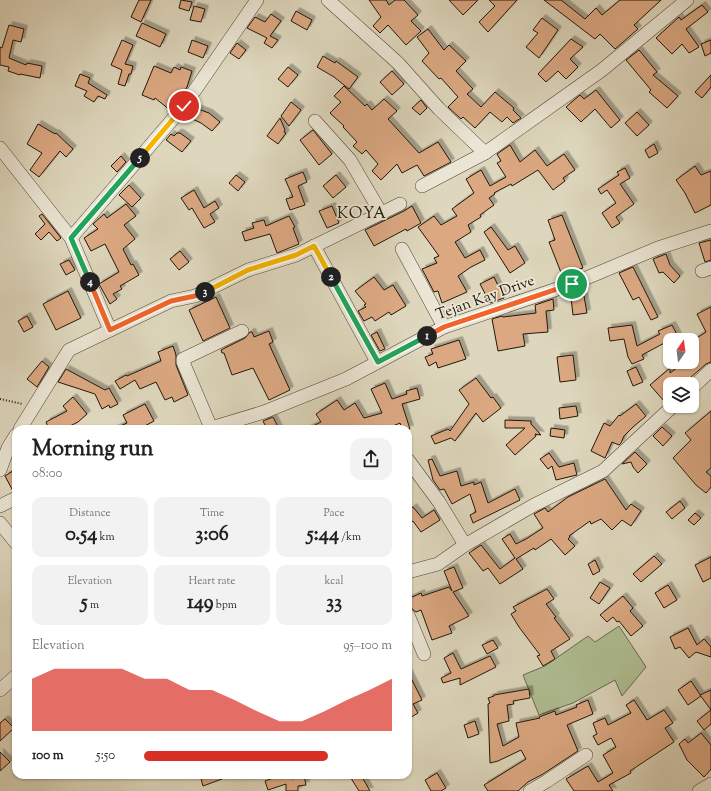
<!DOCTYPE html>
<html lang="en">
<head>
<meta charset="utf-8">
<style>
	:root { --surface:#fff; --page:#f2f2f2; --text:#202124; --muted:#757577; --accent:#d93025 }
	body { margin:0; font-family:"Sorts Mill Goudy",serif; background:var(--page); color:var(--text); height:100vh; display:flex; flex-direction:column; font-size:15px; white-space:nowrap }
	* { box-sizing:border-box; margin:0 }
	p { font-size:13px; color:var(--muted) }
	.icon { flex:none; width:22px; height:22px; fill:none; stroke:currentColor; stroke-width:2; stroke-linecap:round; stroke-linejoin:round }
	.map { position:relative; flex:1; overflow:hidden }
	.panel { position:absolute; left:12px; top:425px; width:400px; height:354px; display:flex; flex-direction:column; background:var(--surface); border-radius:12px; box-shadow:0 1px 3px #0004 }
	.panel>* { flex:none }
	.needle { width:26px; rotate:14deg }
	.fabs { position:absolute; left:663px; top:333px; display:grid; gap:8px }
	.fabs a { display:grid; place-items:center; width:36px; height:36px; border-radius:8px; background:var(--surface); box-shadow:0 1px 3px #0004; font-size:20px }
	.pin { position:absolute; display:grid; place-items:center; width:34px; height:34px; color:#fff; margin:-17px; border:2px solid #fff; border-radius:50%; box-shadow:0 1px 4px #0007 }
	.km { position:absolute; width:20px; height:20px; margin:-10px; border-radius:50%; background:#222; color:#fff; font-size:11px; line-height:20px; text-align:center }
	.round { display:grid; place-items:center; flex:none; width:42px; height:42px; border-radius:12px; background:var(--page) }
	.head { display:flex; align-items:center; justify-content:space-between; height:68px; padding:0 20px }
	h1 { font-size:22px; font-weight:800; line-height:30px }
	.stats { display:grid; grid-template-columns:repeat(3,1fr); gap:6px; height:68px; padding:4px 20px }
	.stats div { display:grid; align-content:center; border-radius:10px; background:var(--page); text-align:center }
	.stats b { font-size:20px; font-weight:800 }
	.stats small { font-size:11px; font-weight:400 }
	.stats p { font-size:11px }
	.chart { height:112px; padding:8px 20px }
	.chart p { display:flex; justify-content:space-between }
	.chart svg { width:100%; height:72px; margin-top:4px; fill:var(--accent); opacity:.7 }
	ul { padding:0 20px; list-style:none; font-size:13px }
	li { display:grid; grid-template-columns:64px 48px 1fr; align-items:center; height:30px }
	li i { height:10px; border-radius:5px; background:var(--accent) }
	.map>svg:first-child { display:block }
	.green { fill:#afbf93; stroke:#686b4e }
	.building { fill:#dba882; stroke:#221708; filter:url(#shadow) }
	.lines { fill:none; stroke-linecap:round; stroke-linejoin:round }
	.minor-casing { stroke:#514735; stroke-width:14 }
	.path { stroke:#221708; stroke-width:2; stroke-dasharray:1 2; stroke-linecap:butt }
	.minor { stroke:#eae5d4; stroke-width:13 }
	.split-1-casing { stroke:#fff; stroke-width:8 }
	.split-2-casing { stroke:#fff; stroke-width:8 }
	.split-3-casing { stroke:#fff; stroke-width:8 }
	.split-4-casing { stroke:#fff; stroke-width:8 }
	.split-5-casing { stroke:#fff; stroke-width:8 }
	.split-6-casing { stroke:#fff; stroke-width:8 }
	.split-1 { stroke:#f0652b; stroke-width:5 }
	.split-2 { stroke:#22a559; stroke-width:5 }
	.split-3 { stroke:#f5b400; stroke-width:5 }
	.split-4 { stroke:#f0652b; stroke-width:5 }
	.split-5 { stroke:#22a559; stroke-width:5 }
	.split-6 { stroke:#f5b400; stroke-width:5 }
	.labels { text-anchor:middle; stroke-width:3.5; stroke-linejoin:round; paint-order:stroke }
	.street-label { font-size:15px; fill:#221708; stroke:#eae5d4 }
	.neighbourhood-label { font-size:16px; letter-spacing:1px; fill:#221708; stroke:#eae5d4 }
</style>
</head>
<body>
<div class="map">
<svg width="711" height="791" viewBox="0 0 711 791">
	<defs>
		<filter id="shadow"><feDropShadow dx="3.5" dy="-3.5" stdDeviation="0" flood-color="#0004"/></filter>
	</defs>
	<rect width="100%" height="100%" fill="#ded7bd"/>
	<filter id="stains"><feTurbulence type="fractalNoise" baseFrequency=".005" numOctaves="4"/><feColorMatrix values="0 0 0 0 .2 0 0 0 0 .09 0 0 0 0 .02 0 0 0 .5 -.17"/></filter>
	<radialGradient id="worn" r=".72"><stop offset=".6" stop-color="#630" stop-opacity="0"/><stop offset="1" stop-color="#630" stop-opacity=".3"/></radialGradient>
	<path class="green" d="M619 626 646 667 622 696 615 680 573 703 539 715 523 675 545 666 588 636 595 642Z"/>
	<g class="building">
		<path d="M139 0H151L141 22 131 17Z"/>
		<path d="M181 0 192 2 189 11 179 8Z"/>
		<path d="M369 0H386L389 5 395 0H404L418 15 411 21 421 31 406 45 388 25 380 33 373 26 381 17Z"/>
		<path d="M449 0H478L463 15Z"/>
		<path d="M489 0H517L488 32 479 22 495 6Z"/>
		<path d="M544 0H561L585 19 596 8 602 15 620 0H661L634 25 638 29 615 49 600 34 595 39Z"/>
		<path d="M702 5 708 12 686 29 699 47 689 53 682 44 672 54 656 38 679 17 681 20Z"/>
		<path d="M194 6 205 9 201 22 190 20Z"/>
		<path d="M296 11 312 20 307 30 291 21Z"/>
		<path d="M271 14 281 21 270 36 278 40 272 48 264 43 267 38 247 28 255 17 265 22Z"/>
		<path d="M542 18 558 30 539 58 526 47 538 33 533 30Z"/>
		<path d="M142 23 166 34 160 47 136 36Z"/>
		<path d="M9 25 24 29 21 42 13 40 9 58 26 65 27 63 42 66 40 78 20 74V75L8 71 9 67 0 65V47L2 48Z"/>
		<path d="M428 29 444 50 449 45 466 61 456 71 473 89 467 94 481 107 495 92 514 108 513 110 521 118 513 123 507 117 502 122 490 112 475 128 463 117 461 119 448 107 458 97 441 78 439 79 422 61 429 53 417 37Z"/>
		<path d="M571 39 583 47 570 59 578 67 566 79 558 71 546 82 538 74Z"/>
		<path d="M122 40 133 45 125 64 133 66 131 74H129L125 86 118 84 122 70 111 65Z"/>
		<path d="M192 40 208 46 203 58 188 52Z"/>
		<path d="M711 40V53L705 56 701 44Z"/>
		<path d="M237 43 246 50 239 59 230 53Z"/>
		<path d="M639 50 657 72 653 75 678 96 667 108 649 92 651 90 626 60Z"/>
		<path d="M323 56 335 63 336 61 358 77 349 89 334 77 317 67Z"/>
		<path d="M154 66 171 73 174 67 180 70 181 67 192 71 187 87 170 110 155 98 154 100 142 95Z"/>
		<path d="M288 67 298 75 288 87 278 79Z"/>
		<path d="M392 71 404 84 392 95 380 82Z"/>
		<path d="M80 74 90 78 88 83 107 95 105 99 98 96 94 102 84 96 87 91 75 86Z"/>
		<path d="M711 75V87L702 98 695 92Z"/>
		<path d="M344 86 365 106 367 104 372 110 384 99 397 111 388 119 419 153 438 142 451 162 424 176 417 165 402 173 397 164 381 180 372 171 378 164 366 150 362 154 353 146 357 142 343 127 344 126 330 113 341 102 334 96Z"/>
		<path d="M596 90 620 120 611 128 595 109 581 122 566 107 580 95 584 99Z"/>
		<path d="M421 100 427 108 420 115 412 108Z"/>
		<path d="M291 102 301 110 289 126 281 116Z"/>
		<path d="M193 107 209 113 220 122 212 131 201 123 188 117Z"/>
		<path d="M637 112 649 125 637 136 625 123Z"/>
		<path d="M280 118 285 130 284 132 286 133 278 144 267 136Z"/>
		<path d="M38 124 55 134 56 133 73 149 66 157 60 151 39 177 30 170 42 153 27 144Z"/>
		<path d="M313 130 332 154 319 165 300 140Z"/>
		<path d="M177 133H180L191 141 182 152 166 140 171 134 174 136Z"/>
		<path d="M654 144 658 153 649 158 645 150Z"/>
		<path d="M510 145 520 162 535 150 547 166 564 154 575 170 563 178 565 181 553 190 538 170 512 186 511 184 494 193 495 194 489 198 494 205 480 215 481 217 468 225 471 232 455 242 465 258 480 250 485 260 471 267 458 276 467 292 442 303 438 291 434 292 422 269 437 263 434 258 439 256 418 227 434 216 441 225 457 216 452 209 474 193 466 179 481 170 490 186 506 177 497 163 501 161 497 154Z"/>
		<path d="M121 156 126 162 117 172 111 166Z"/>
		<path d="M695 166 701 175 711 171V205L695 213 685 193 676 180Z"/>
		<path d="M625 168 630 178 620 184 634 204 616 217 620 223 612 228 602 213 616 203 607 190 601 194 598 189 619 175 617 172Z"/>
		<path d="M303 172 307 182 298 186 305 205 290 210 286 199 293 197 285 179Z"/>
		<path d="M236 175 245 182 238 191 229 183Z"/>
		<path d="M336 175 346 187 333 198 323 186Z"/>
		<path d="M129 185 141 198 132 207 119 195Z"/>
		<path d="M194 190 204 208 215 201 219 208 210 214 215 222 204 228 192 208 189 210 181 198Z"/>
		<path d="M126 204 136 216 124 225 135 239 123 249 131 265 133 264 139 275 120 286 122 289 113 294 117 299 110 304 99 284 119 272 105 244 91 251 84 238 98 229 93 224 104 214 107 218Z"/>
		<path d="M332 206 339 223 327 228 319 211Z"/>
		<path d="M412 206 421 223 407 231 406 229 374 246 365 230 404 211Z"/>
		<path d="M42 214 61 238 57 241 49 232 41 240 35 234 45 224 39 216Z"/>
		<path d="M562 215 583 268 562 275 549 242 555 240 548 220Z"/>
		<path d="M289 216 295 227 293 228 299 244 277 253 270 234 245 241 242 232 254 228 252 223 264 220 266 226Z"/>
		<path d="M491 227 508 250 515 246 525 263 510 273 484 232Z"/>
		<path d="M711 240V260L705 262 699 243Z"/>
		<path d="M180 251 189 262 179 270 170 259Z"/>
		<path d="M666 254 670 265 680 276 674 283 663 272 659 273 653 259Z"/>
		<path d="M69 260 75 270 66 275 60 264Z"/>
		<path d="M633 267 658 317 651 320 639 297 633 300 619 273Z"/>
		<path d="M374 277 384 290 393 285 406 306 391 315 389 312 375 321 372 317 364 321 358 311 366 307 364 305 366 304 355 291Z"/>
		<path d="M494 277 504 298 490 303 480 284Z"/>
		<path d="M68 291 81 318 56 330 43 304Z"/>
		<path d="M584 296 587 313 573 315 571 298Z"/>
		<path d="M216 297 230 328 203 341 189 310Z"/>
		<path d="M553 299 554 310 546 311 548 332 523 334 525 346 498 351 492 319 502 316 503 317 536 313 535 305Z"/>
		<path d="M711 307V362L706 364 683 384H670V395L664 401 650 385 670 368V373L685 362H691L692 364V341L706 332 697 314Z"/>
		<path d="M27 316 33 327 24 332 18 321Z"/>
		<path d="M632 325 637 346 660 334 658 331 672 325 680 340H670L642 355 644 359 632 364 628 357 624 339 610 341 608 328Z"/>
		<path d="M269 331 273 342 269 344 290 390 269 400 253 368 232 375 224 353H222L221 350 245 338 250 332H252L254 337Z"/>
		<path d="M377 332 385 349 380 351 371 335Z"/>
		<path d="M459 340 466 359 438 368 436 362 429 366 425 357 433 354 431 349Z"/>
		<path d="M173 346 176 355V365L188 395 174 402 172 397 165 400 156 382 140 389 135 380 120 389 115 381 126 375 127 376 161 361 158 352Z"/>
		<path d="M573 355 576 380 560 382 557 357Z"/>
		<path d="M42 361 49 367 37 387 27 379Z"/>
		<path d="M636 367 643 382 633 386 627 371Z"/>
		<path d="M66 369 105 390 109 388 118 404 110 408 109 405 102 409 95 394 58 382Z"/>
		<path d="M476 378 491 398 493 397 501 408 483 422 476 413 455 441 451 438 435 444 431 436 448 429 450 431 469 404 459 390Z"/>
		<path d="M385 383 392 399 407 394 406 391 417 388 420 399 402 404 410 429H402L400 423 386 429H347L345 426 338 429H307L321 422 316 414 337 400 344 410 355 403 364 418 382 413 371 389Z"/>
		<path d="M73 397 87 414 78 422 64 429H49L46 422 67 411 63 406Z"/>
		<path d="M145 404 154 421 139 429H114L127 423 123 415Z"/>
		<path d="M636 404 646 416 633 427 624 436 621 443 619 445 612 442 605 458 591 451 604 423 610 426 619 415 620 416Z"/>
		<path d="M576 406 578 416 560 419 559 408Z"/>
		<path d="M711 411V468L706 472 711 476V487L706 493 696 485 673 458 691 440 685 433Z"/>
		<path d="M273 417 279 429H267L263 421Z"/>
		<path d="M505 420 531 421V424L541 435 535 434 536 436 515 455 506 445 525 428H505Z"/>
		<path d="M662 427 672 436 663 446 653 436Z"/>
		<path d="M551 428 565 430 564 438 550 436Z"/>
		<path d="M635 452 647 464 638 473 633 467 631 462 622 464Z"/>
		<path d="M549 453 559 467 574 463 577 475 556 480 552 466 548 469 540 459Z"/>
		<path d="M432 459 440 476 457 471 461 486 474 482V485L481 482 488 503 515 489 520 500 473 523 470 515 476 512 470 494 452 504 444 489 440 490 433 480 428 460Z"/>
		<path d="M16 469V490L13 491 5 476Z"/>
		<path d="M605 479 626 510 631 504 641 511 631 526 622 520 612 530 601 519 591 524 590 521 569 536 570 537 568 539 575 546 565 555 551 539 535 550 534 548 516 559 523 569 500 584 488 568 483 571 469 553 481 545 500 569 515 558 502 539 510 534 516 544 526 539 543 528 534 514 545 508 548 512 568 497Z"/>
		<path d="M680 501 685 508 672 519 666 512Z"/>
		<path d="M413 507 422 518 434 510 440 520 421 532 413 521 408 525V511Z"/>
		<path d="M695 513 701 518 694 525 688 520Z"/>
		<path d="M654 556 662 564 641 582 633 574Z"/>
		<path d="M711 557V578L703 582 695 565Z"/>
		<path d="M595 560 600 571 593 575 588 564Z"/>
		<path d="M454 567 463 588 453 592 469 616 449 626 452 633 432 640 421 610 416 612 411 608 408 599 421 593 422 596 449 587 452 591 444 571Z"/>
		<path d="M600 582 610 588 599 604 590 598Z"/>
		<path d="M668 585 677 600 664 608 655 593Z"/>
		<path d="M547 589 554 599 546 604 556 617 554 618 570 639 551 651 555 659 543 666 537 656 540 655 519 627 511 614 516 611 513 607Z"/>
		<path d="M623 596 633 608 630 611 643 626 631 636 619 621 617 622 613 617 607 622 600 615Z"/>
		<path d="M688 628 697 645 704 639 711 647V657L696 652 689 658 680 647 675 649 670 637Z"/>
		<path d="M493 640 498 648 487 654 482 645Z"/>
		<path d="M453 653 461 669 490 656 496 667 460 685V678L443 683 441 678 451 673 444 658Z"/>
		<path d="M408 672 422 700 413 704 418 713 408 719Z"/>
		<path d="M691 681 701 696 688 705 678 690Z"/>
		<path d="M529 689 530 698 513 701 514 704 507 705 509 721 497 724 503 746 519 737 516 723 540 718 539 717 555 711 556 715 577 707 576 705 588 700 593 714 567 725 578 751 543 774 528 782 518 791H488L484 785 526 759 521 750 498 761 490 763 488 704 490 703 488 698 494 696V695Z"/>
		<path d="M711 690V724L704 730 697 721 711 710 700 695Z"/>
		<path d="M634 700 647 720 664 710 673 723 665 728 674 742 630 771 631 773 609 785 613 791H574L566 779 588 766 598 782 613 773 603 755 616 747 611 738 598 745 593 736 597 734 593 723 605 718 608 725 631 713 626 705Z"/>
		<path d="M5 719 14 728 0 741V723Z"/>
		<path d="M475 721 479 734 468 738 464 725Z"/>
		<path d="M701 733 711 745V769L704 777 687 760 679 744 685 739 688 743Z"/>
		<path d="M0 752 10 762 0 771Z"/>
		<path d="M437 773 446 788 441 791H431L425 780Z"/>
		<path d="M200 775H230V776L203 786Z"/>
		<path d="M276 775H291L292 779 304 776 306 785 298 786V791H286V784L268 790 265 781 276 777Z"/>
		<path d="M349 775H361L370 791H359Z"/>
	</g>
	<g class="lines">
		<g class="minor-casing">
			<g id="minor">
				<path d="M328 0 398 63 439 109 485 153 602 70 687 0"/>
				<path d="M315 121 350 160 381 213"/>
				<path d="M0 148 71 238 110 330"/>
				<path d="M422 186 485 153"/>
				<path d="M71 238 184 106 257 0"/>
				<path d="M314 246 377 362"/>
				<path d="M402 249 444 327"/>
				<path d="M702 271 711 268"/>
				<path d="M692 388 711 370"/>
				<path d="M211 428 183 362V359L242 331"/>
				<path d="M20 429 69 350 171 301 195 296 248 270 296 255 400 204"/>
				<path d="M208 429 264 412 346 379 444 327 572 284 658 248 711 231"/>
				<path d="M408 460 439 502 465 545"/>
				<path d="M0 470 8 448 16 435"/>
				<path d="M0 506 16 498"/>
				<path d="M0 523 16 543"/>
				<path d="M408 572 438 564 465 545 534 505 603 471 673 406"/>
				<path d="M408 615 424 654"/>
				<path d="M0 690 16 676"/>
				<path d="M530 791 547 781 586 755"/>
				<path d="M699 791 711 784"/>
			</g>
		</g>
		<path class="path" d="M0 399 23 404"/>
		<use href="#minor" class="minor"/>
	</g>
	<g class="lines">
		<g class="split-1-casing">
			<path id="split-1" d="M427 336 444 327 572 284"/>
		</g>
		<g class="split-2-casing">
			<path id="split-2" d="M331 277 378 362 427 336"/>
		</g>
		<g class="split-3-casing">
			<path id="split-3" d="M205 292 248 270 296 255 314 246 331 277"/>
		</g>
		<g class="split-4-casing">
			<path id="split-4" d="M90 282 110 330 171 301 195 296 205 292"/>
		</g>
		<g class="split-5-casing">
			<path id="split-5" d="M90 282 71 238 140 158"/>
		</g>
		<g class="split-6-casing">
			<path id="split-6" d="M140 158 184 106"/>
		</g>
		<use href="#split-1" class="split-1"/>
		<use href="#split-2" class="split-2"/>
		<use href="#split-3" class="split-3"/>
		<use href="#split-4" class="split-4"/>
		<use href="#split-5" class="split-5"/>
		<use href="#split-6" class="split-6"/>
	</g>
	<g class="labels">
		<g class="street-label">
			<text transform="translate(485 297) rotate(-20)" y="5">Tejan Kay Drive</text>
		</g>
		<g class="neighbourhood-label">
			<text x="362" y="218">KOYA</text>
		</g>
	</g>
	<rect width="100%" height="100%" filter="url(#stains)"/>
	<rect width="100%" height="100%" fill="url(#worn)"/>
</svg>
<div class="fabs">
<a><svg class="needle" viewBox="-14 -14 28 28"><path d="M0-13l5 13h-10z" fill="#e53935"/><path d="M0 13l5-13h-10z" fill="#757577"/></svg></a>
<a><svg class="icon" aria-label="layers" viewBox="0 0 24 24"><path d="M12 4l9 5-9 5-9-5zM3 14l9 5 9-5"/></svg></a>
</div>
<div class="pin" style="left:572px;top:284px;background:#1e9e55"><svg class="icon" aria-label="arrive" viewBox="0 0 24 24"><path d="M6 21V4h12l-3 4 3 4H6"/></svg></div>
<div class="pin" style="left:184px;top:106px;background:#d93025"><svg class="icon" aria-label="check" viewBox="0 0 24 24"><path d="M5 12l5 5 9-10"/></svg></div>
<b class="km" style="left:427px;top:336px">1</b>
<b class="km" style="left:331px;top:277px">2</b>
<b class="km" style="left:205px;top:292px">3</b>
<b class="km" style="left:90px;top:282px">4</b>
<b class="km" style="left:140px;top:158px">5</b>
<section class="panel">
<div class="head"><div><h1>Morning run</h1><p>08:00</p></div><a class="round"><svg class="icon" aria-label="share" viewBox="0 0 24 24"><path d="M12 15V3M7 8l5-5 5 5M5 13v7h14v-7"/></svg></a></div>
<div class="stats">
<div><p>Distance</p><b>0.54<small> km</small></b></div>
<div><p>Time</p><b>3:06</b></div>
<div><p>Pace</p><b>5:44<small> /km</small></b></div>
</div>
<div class="stats">
<div><p>Elevation</p><b>5<small> m</small></b></div>
<div><p>Heart rate</p><b>149<small> bpm</small></b></div>
<div><p>kcal</p><b>33</b></div>
</div>
<div class="chart"><p><span>Elevation</span>95–100 m</p>
<svg viewBox="0 0 160 44" preserveAspectRatio="none"><path d="M0 44V12L10 6L20 6L30 6L40 6L50 12L60 12L70 19L80 19L90 25L100 32L110 38L120 38L130 32L140 25L150 19L160 12V44z"/></svg>
</div>
<ul>
<li><b>100 m</b>5:50<i style="width:74%"></i></li>
</ul>
</section>
</div>
</body>
</html>
